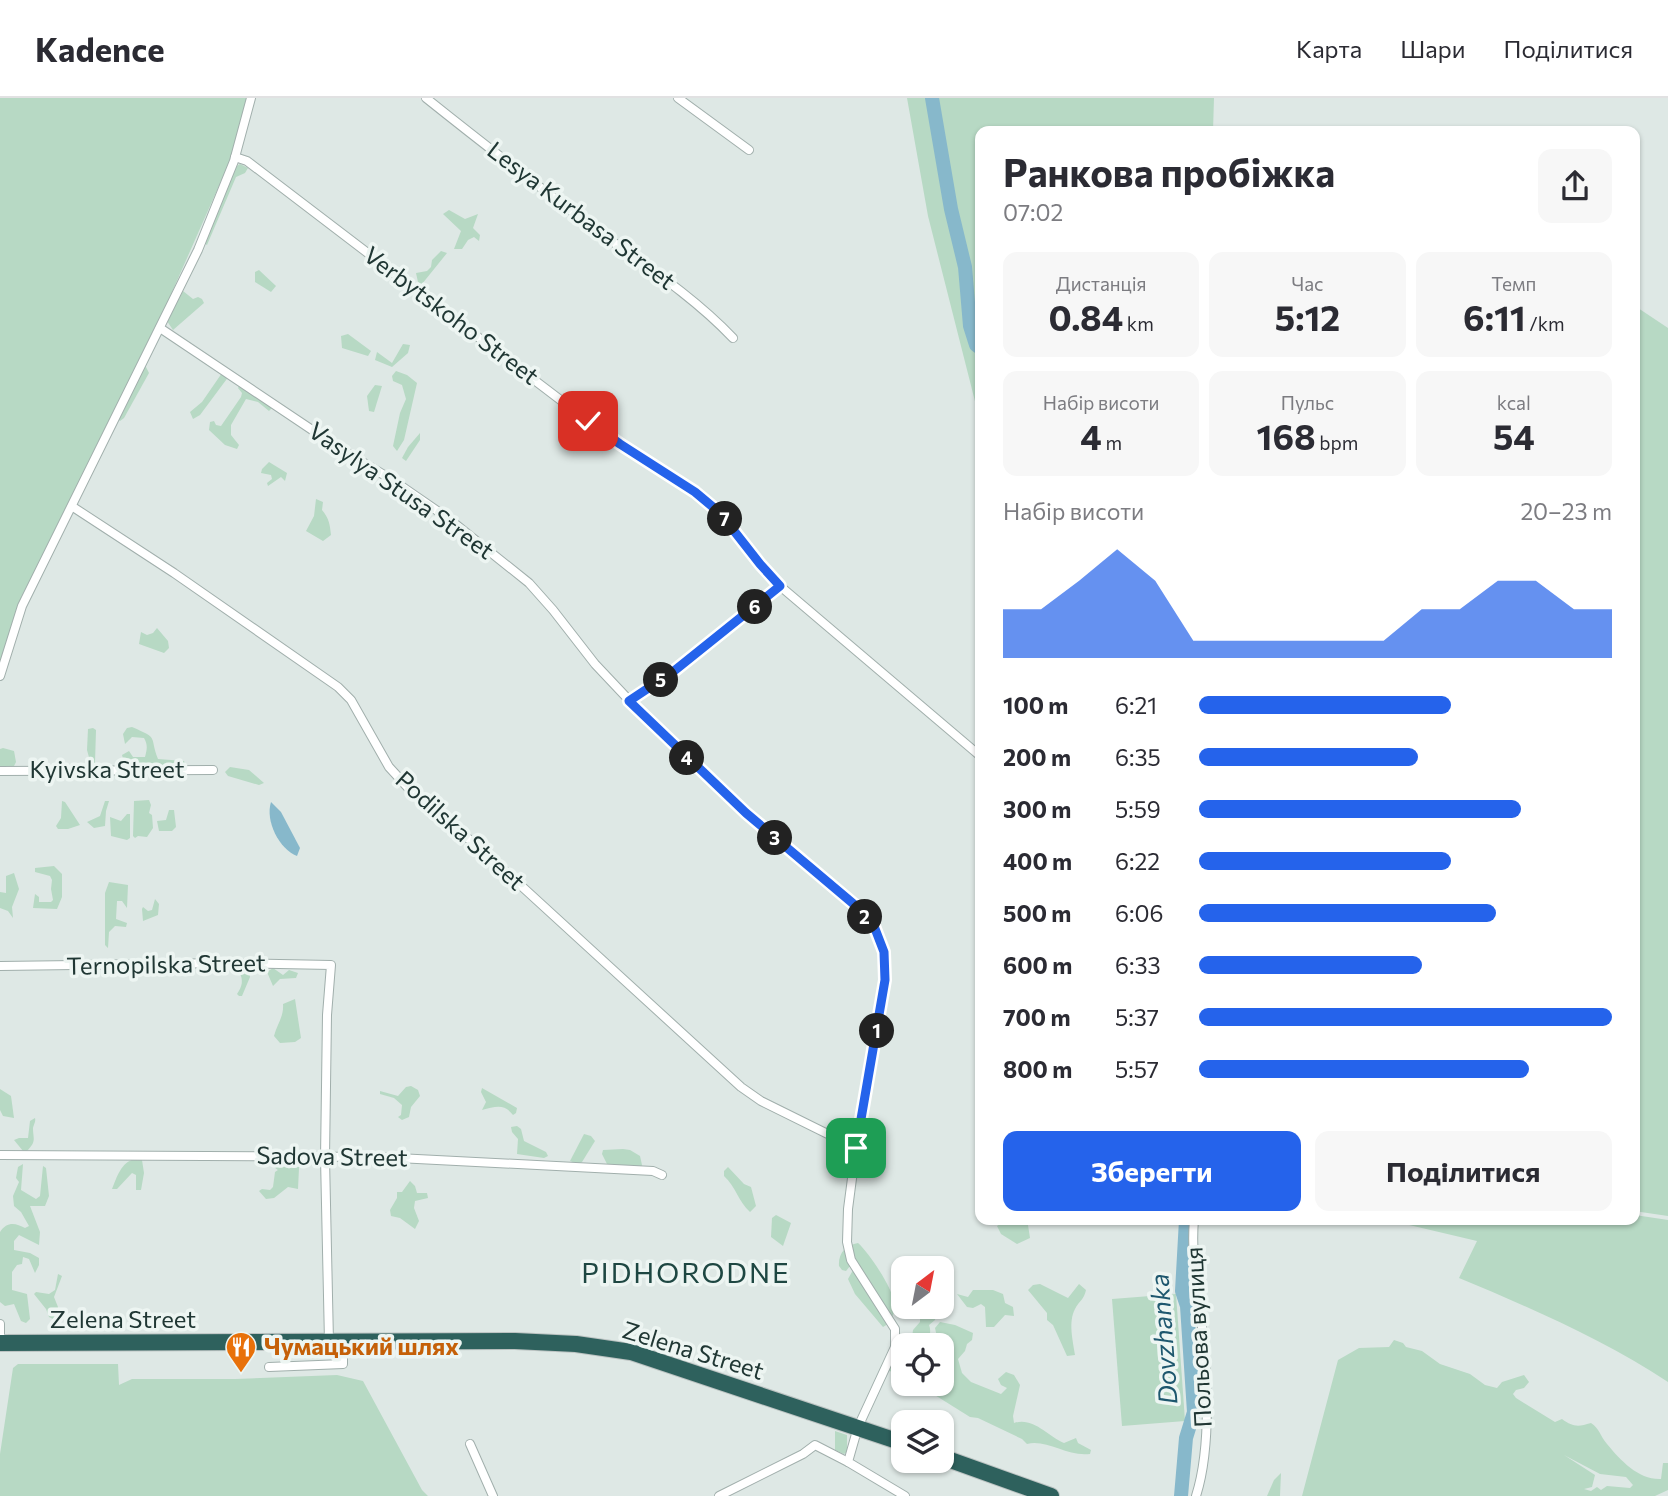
<!DOCTYPE html>
<html lang="uk">
<head>
<meta charset="utf-8">
<style>
	:root { --surface:#fff; --page:#f7f7f7; --text:#2b2b33; --muted:#7c7c81; --line:#e1e1e2; --accent:#2563eb }
	body { margin:0; font-family:Commissioner,sans-serif; background:var(--page); color:var(--text); height:100vh; display:flex; flex-direction:column; font-size:26px; white-space:nowrap }
	* { box-sizing:border-box; margin:0 }
	p { font-size:23px; color:var(--muted) }
	.icon { flex:none; width:38px; height:38px; fill:none; stroke:currentColor; stroke-width:2; stroke-linecap:round; stroke-linejoin:round }
	.map { position:relative; flex:1; overflow:hidden }
	.details { position:absolute; left:975px; top:28px; width:665px; height:1099px; display:flex; flex-direction:column; background:var(--surface); border-radius:14px; box-shadow:0 2px 5px #0004 }
	.details>* { flex:none }
	.needle { width:46px; rotate:32deg }
	.controls { position:absolute; left:891px; top:1158px; display:grid; gap:14px }
	.controls a { display:grid; place-items:center; width:63px; height:63px; border-radius:14px; background:var(--surface); box-shadow:0 2px 5px #0004; font-size:35px }
	.pin { position:absolute; display:grid; place-items:center; width:60px; height:60px; color:#fff; margin:-30px; border-radius:14px; box-shadow:0 4px 10px #0006 }
	.km { position:absolute; width:35px; height:35px; margin:-18px; border-radius:50%; background:#222; color:#fff; font-size:19px; line-height:35px; text-align:center }
	.round { display:grid; place-items:center; flex:none; width:74px; height:74px; border-radius:14px; background:var(--page) }
	.overview { display:flex; align-items:center; justify-content:space-between; height:119px; padding:0 28px }
	h1 { font-size:38px; font-weight:700; line-height:52px }
	.stats { display:grid; grid-template-columns:repeat(3,1fr); gap:10px; height:119px; padding:7px 28px }
	.stats div { display:grid; align-content:center; border-radius:14px; background:var(--page); text-align:center }
	.stats b { font-size:35px; font-weight:700 }
	.stats small { font-size:19px; font-weight:400 }
	.stats p { font-size:19px }
	.chart { height:196px; padding:14px 28px }
	.chart p { display:flex; justify-content:space-between }
	.chart svg { width:100%; height:126px; margin-top:7px; fill:var(--accent); opacity:.7 }
	.primary-button { display:flex; gap:14px; margin-top:auto; padding:14px 28px }
	.primary-button a { flex:1; height:80px; border-radius:14px; background:var(--accent); color:#fff; font-size:28px; font-weight:700; line-height:80px; text-align:center }
	.primary-button a+a { background:var(--page); color:var(--text) }
	ul { padding:0 28px; list-style:none; font-size:23px }
	li { display:grid; grid-template-columns:112px 84px 1fr; align-items:center; height:52px }
	li i { height:18px; border-radius:9px; background:var(--accent) }
	header { display:flex; align-items:center; gap:42px; box-sizing:border-box; height:98px; padding:0 35px; background:var(--surface); border-bottom:2px solid var(--line) }
	header strong { font-size:33px }
	nav { display:flex; gap:38px; margin-inline-start:auto; font-size:24px }
	.map>svg:first-child { display:block }
	.green { fill:#b7d9c4; fill-rule:evenodd }
	.water { fill:#87b8cb }
	.lines { fill:none; stroke-linecap:round; stroke-linejoin:round }
	.river { stroke:#87b8cb; stroke-width:14 }
	.street-casing { stroke:#a1afac; stroke-width:10 }
	.highway-casing { stroke:#bcc3c2; stroke-width:18 }
	.street { stroke:#fff; stroke-width:8 }
	.highway { stroke:#2e615d; stroke-width:16 }
	.route-casing { stroke:#fff; stroke-width:14 }
	.route { stroke:#2563eb; stroke-width:9 }
	.labels { text-anchor:middle; stroke-width:7; stroke-linejoin:round; paint-order:stroke }
	.street-label { font-size:24px; fill:#203734; stroke:#edf5f2 }
	.food-label { font-size:24px; font-weight:bold; fill:#c56008; stroke:#edf5f2; text-anchor:start }
	.water-label { font-size:26px; font-style:italic; fill:#1e576e; stroke:#edf5f2 }
	.quarter-label { font-size:28px; letter-spacing:2px; fill:#1e4742; stroke:#edf5f2 }
</style>
</head>
<body>
<header>
<strong>Kadence</strong>
<nav><a>Карта</a><a>Шари</a><a>Поділитися</a></nav>
</header>
<div class="map">
<svg width="1668" height="1398" viewBox="0 0 1668 1398">
	<rect width="100%" height="100%" fill="#dee8e5"/>
	<g class="green">
		<path d="M0 0H249L233 56 115 323 22 497 0 567Z"/>
		<path d="M907 0H1214L1213 33H980V323L928 118Z"/>
		<path d="M240 66 248 70 245 75 236 79 207 147 204 145 235 69Z"/>
		<path d="M449 112 465 121 478 116 473 130 480 137 479 143 474 139 468 142 462 151H454L461 133 443 116Z"/>
		<path d="M441 153 447 155 422 186 418 184 416 175 427 173 431 169 432 162Z"/>
		<path d="M259 172 276 188 271 194 255 184V174Z"/>
		<path d="M183 193 193 201 198 199 202 201 204 205 173 232 167 223Z"/>
		<path d="M1635 208 1668 230V1118L1634 1113Z"/>
		<path d="M348 236 371 253 368 258 342 250 341 238Z"/>
		<path d="M403 246 410 247 408 255 392 269 375 262 377 254 392 265Z"/>
		<path d="M143 269H146L149 275 124 320 120 323 118 321Z"/>
		<path d="M396 273 407 277 417 285 404 342 397 353 393 348 400 315 406 301 402 287 393 283 392 278Z"/>
		<path d="M222 275 229 278 200 317 193 321 190 314 202 304Z"/>
		<path d="M240 286 273 309 269 313 258 304 246 301 231 327V337L239 347 237 351 225 347 209 332 210 324 214 323 216 327 221 328 241 299 242 295 238 290Z"/>
		<path d="M375 287 382 288 374 314 369 313 367 298Z"/>
		<path d="M420 335V342L406 363 402 360 408 349Z"/>
		<path d="M269 364 287 375 285 383 281 379 268 388 267 385 272 381 271 377 261 375 262 371Z"/>
		<path d="M316 401 323 404 322 412C329 420 330 427 331 437L323 443 306 433 314 418Z"/>
		<path d="M157 530 168 543 169 550 164 555 139 546 141 534 147 537 153 535Z"/>
		<path d="M132 629C160 641 149 638 158 661L184 663 186 669 151 670 124 664 122 657 129 653 133 659H145C147 651 148 647 144 640L132 639 125 646 123 636 127 630Z"/>
		<path d="M93 630 96 632 95 665 90 663 87 652 88 631Z"/>
		<path d="M3 650 14 653 16 664 14 668H0V651Z"/>
		<path d="M230 669 249 672 264 685 259 687 228 678 225 674Z"/>
		<path d="M149 702 151 707 149 715 152 717 153 730 147 739 138 738 135 740 133 738 134 703Z"/>
		<path d="M62 703 65 704 80 727 68 731H58L56 728 61 720Z"/>
		<path d="M105 703H109L106 713 105 728 94 730 87 724 100 718Z"/>
		<path d="M169 712H174L176 729 172 733H159L157 723 166 722Z"/>
		<path d="M127 716H130V740L127 742 111 738 110 719 121 723Z"/>
		<path d="M54 768 62 776V799L57 811 33 810 35 796 39 799V804H51L53 802 51 791 52 782 50 778 35 774V770Z"/>
		<path d="M14 775 19 791 12 809 13 820 8 813 0 810V794L6 795V778Z"/>
		<path d="M109 784 128 787 127 810 122 803H117L116 821 127 825 126 829 115 828 109 834 108 850 105 847V795Z"/>
		<path d="M155 801 159 806 158 817 143 823 142 811 143 809 148 813 152 812Z"/>
		<path d="M238 867 249 874 250 879 242 898H239L237 896C242 889 244 882 239 874L231 873Z"/>
		<path d="M273 870 283 877 289 872 298 875 296 880 280 881 273 888 267 874Z"/>
		<path d="M295 901 301 940 295 944 280 945 274 938C277 926 284 919 283 906Z"/>
		<path d="M411 988 418 992 420 998 411 1009 409 1019 402 1022 398 1019 401 1017 402 1007 394 1000 380 996V993L398 998 406 989Z"/>
		<path d="M482 990 517 1010 516 1015 513 1017C504 1005 495 1009 482 1012L486 1004 481 994Z"/>
		<path d="M0 991 11 998 14 1020 3 1018 0 1012Z"/>
		<path d="M35 1020C36 1023 34 1026 33 1030 33 1041 37 1043 27 1053H23L14 1042 19 1040H28L30 1023Z"/>
		<path d="M517 1028 521 1031 524 1043 546 1054 548 1058 544 1060 517 1056 518 1041 512 1034 511 1029Z"/>
		<path d="M584 1036 591 1038 595 1043 582 1064 578 1066 570 1063Z"/>
		<path d="M623 1051 630 1052 640 1058 642 1067 640 1074 609 1070 602 1056 603 1052Z"/>
		<path d="M135 1061 142 1062 144 1075 141 1092H136V1077L132 1075 117 1091H112C117 1079 121 1064 135 1061Z"/>
		<path d="M271 1062H305L299 1070 298 1091 288 1089 274 1100 266 1101 259 1093 262 1091 270 1092 273 1089 275 1074 278 1072 271 1067Z"/>
		<path d="M23 1066 21 1092 36 1101 40 1098 43 1068 46 1070 49 1098 45 1108H30L40 1134 39 1147 19 1137 14 1143V1152L30 1155 39 1160V1167L35 1175 29 1161 23 1159 22 1166 17 1167 12 1174V1192L27 1196 30 1221 26 1225 21 1223 14 1206 5 1208 0 1204V1134C7 1123 16 1125 25 1130L29 1128 21 1114 14 1108 13 1098 19 1084 16 1080 18 1069Z"/>
		<path d="M728 1069 744 1086 751 1089 756 1108 750 1114C738 1103 736 1089 724 1078V1073Z"/>
		<path d="M410 1083 415 1088 417 1095H427L428 1100 415 1103 414 1110 419 1123 415 1131 400 1120 391 1118 390 1112 397 1100V1094H402Z"/>
		<path d="M776 1117 791 1125 783 1148 771 1139 772 1120Z"/>
		<path d="M1635 1117 1668 1122V1284C1603 1241 1531 1210 1459 1180L1477 1143 1388 1122H1634Z"/>
		<path d="M1006 1122 1028 1127 1030 1140 1017 1146 1001 1136 997 1128Z"/>
		<path d="M858 1145C869 1155 896 1194 895 1210 895 1215 890 1222 888 1226L883 1229 855 1196 848 1181 853 1172 859 1171 858 1165 854 1163 846 1173 842 1172 839 1168C838 1155 846 1147 858 1145Z"/>
		<path d="M58 1176 62 1178 54 1199 58 1209 57 1223 49 1219 46 1211 34 1196 36 1194 49 1196 55 1192Z"/>
		<path d="M1040 1186 1068 1200 1079 1186 1086 1192C1084 1202 1079 1203 1075 1211 1068 1224 1073 1243 1075 1257L1067 1258 1053 1227 1047 1222V1215L1028 1192 1033 1187Z"/>
		<path d="M973 1192H993L1003 1196 1005 1205 1013 1209 1014 1218 1005 1217 994 1229H986L985 1209 981 1206 973 1210 967 1209 957 1196 968 1199Z"/>
		<path d="M1176 1196 1185 1323 1122 1328 1112 1201Z"/>
		<path d="M925 1209H937L935 1222 929 1227C932 1235 929 1240 925 1248H911L913 1232 920 1224V1214Z"/>
		<path d="M940 1224 955 1227 973 1235 972 1242 967 1246 965 1253 958 1261 962 1275 971 1284 1001 1296 1007 1290 1001 1287 998 1281 1006 1274 1014 1277 1020 1287 1013 1318 1014 1325C1034 1319 1047 1338 1064 1345L1076 1340 1078 1345 1091 1352 1090 1356C1067 1359 1047 1341 1027 1346L1022 1341 978 1320 970 1319 930 1294 923 1286H942V1248H939L935 1230Z"/>
		<path d="M1394 1242 1403 1245 1406 1249 1422 1253 1440 1266 1470 1276 1485 1287 1497 1290 1502 1284 1524 1277 1529 1284 1524 1290 1516 1292 1513 1296 1516 1300 1555 1324 1562 1321C1573 1329 1578 1329 1591 1325 1600 1331 1600 1338 1607 1346 1621 1363 1639 1382 1661 1381L1663 1365H1668V1392L1655 1398H1302L1338 1262 1359 1250 1389 1249ZM1564 1357 1600 1376 1626 1379 1633 1387 1630 1390 1607 1388 1601 1392 1597 1389 1591 1393 1584 1391 1592 1389 1595 1377Z"/>
		<path d="M897 1253 903 1258V1276L889 1273Z"/>
		<path d="M18 1266H118L119 1287 132 1281H235L337 1277 363 1283 422 1392 428 1398H0V1356L13 1270Z"/>
		<path d="M835 1333 847 1337V1354L844 1356 835 1352Z"/>
		<path d="M1281 1375 1280 1398H1267L1274 1382Z"/>
	</g>
	<path class="water" d="M271 704 281 714 300 750 297 758C279 751 265 723 271 704Z"/>
	<g class="lines">
		<g class="river">
			<path d="M932 0 951 111 965 169 970 228 976 247 980 250"/>
			<path d="M1181 1398 1186 1340 1194 1314 1187 1208 1182 1193 1186 1122"/>
		</g>
		<g class="street-casing">
			<g id="street">
				<path d="M426 0C481 44 538 88 595 131 643 166 692 197 733 240"/>
				<path d="M678 0 749 52"/>
				<path d="M235 59 247 63 588 323 620 346 695 394 720 415 760 466 780 488 979 657"/>
				<path d="M160 230 336 348 394 383 449 421 529 485 553 512 595 566 661 636 746 715 856 808 874 828 884 854 885 882 857 1042 848 1111 847 1144 851 1162 895 1231V1249L858 1329 848 1364 905 1398"/>
				<path d="M73 409 174 475 338 589 351 602 389 669 411 693 482 752 741 989 761 1003 856 1050"/>
				<path d="M0 578 22 508 198 152 234 63 251 0"/>
				<path d="M629 603 674 573 780 488"/>
				<path d="M0 673 213 672"/>
				<path d="M0 868 226 865 331 867 327 917 325 1060 329 1244"/>
				<path d="M0 1057 378 1059 653 1073 662 1077"/>
				<path d="M1194 1122C1191 1155 1197 1187 1201 1219 1207 1271 1212 1348 1196 1398"/>
				<path d="M0 1226V1245"/>
				<path d="M269 1269 343 1266V1244"/>
				<path d="M470 1346 493 1398"/>
				<path d="M719 1398 803 1356 815 1347 848 1364"/>
			</g>
		</g>
		<g class="highway-casing">
			<g id="highway">
				<path d="M0 1245 515 1243 576 1246 631 1254 903 1345"/>
				<path d="M942 1359 1051 1398"/>
			</g>
		</g>
		<use href="#street" class="street"/>
		<use href="#highway" class="highway"/>
	</g>
	<g class="lines">
		<g class="route-casing">
			<path id="route" d="M588 323 620 346 695 394 720 415 760 466 780 488 674 573 629 603 746 715 856 808 874 828 884 854 885 882 856 1050"/>
		</g>
		<use href="#route" class="route"/>
	</g>
	<defs>
		<g id="restaurant-pin" transform="scale(1.575)"><path d="M0 17L-7.5 6A9.5 9.5 0 1 1 7.5 6Z" fill="#e8710a" stroke="#edf5f2"/><path d="M-5-6h1v4h1v-4h1v4h1v-4h1v5L-1.5 .5V6h-2V.5L-5-1ZM5-6V6H3V1.5H1.5Q1.5-4 5-6Z" fill="#fff"/></g>
	</defs>
	<g fill-rule="evenodd">
		<use href="#restaurant-pin" x="241" y="1249"/>
	</g>
	<g class="labels">
		<g class="street-label">
			<text transform="translate(581 118) rotate(37)" y="8">Lesya Kurbasa Street</text>
			<text transform="translate(451 218) rotate(37)" y="8">Verbytskoho Street</text>
			<text transform="translate(401 393) rotate(35)" y="8">Vasylya Stusa Street</text>
			<text x="107" y="680">Kyivska Street</text>
			<text transform="translate(460 733) rotate(42)" y="8">Podilska Street</text>
			<text transform="translate(166 867) rotate(-1)" y="8">Ternopilska Street</text>
			<text transform="translate(332 1059) rotate(1)" y="8">Sadova Street</text>
			<text x="123" y="1230">Zelena Street</text>
			<text transform="translate(1199 1239) rotate(-93)" y="8">Польова вулиця</text>
			<text transform="translate(693 1253) rotate(17)" y="8">Zelena Street</text>
		</g>
		<g class="food-label">
			<text x="264" y="1257">Чумацький шлях</text>
		</g>
		<g class="water-label">
			<text transform="translate(1164 1241) rotate(-94)" y="9">Dovzhanka</text>
		</g>
		<g class="quarter-label">
			<text x="686" y="1185">PIDHORODNE</text>
		</g>
	</g>
</svg>
<div class="controls">
<a><svg class="needle" viewBox="-14 -14 28 28"><path d="M0-13l5 13h-10z" fill="#e53935"/><path d="M0 13l5-13h-10z" fill="#7c7c81"/></svg></a>
<a><svg class="icon" aria-label="locate" viewBox="0 0 24 24"><circle cx="12" cy="12" r="6"/><path d="M12 2v4M12 18v4M2 12h4M18 12h4"/></svg></a>
<a><svg class="icon" aria-label="layers" viewBox="0 0 24 24"><path d="M12 4l9 5-9 5-9-5zM3 14l9 5 9-5"/></svg></a>
</div>
<div class="pin" style="left:856px;top:1050px;background:#1e9e55"><svg class="icon" aria-label="arrive" viewBox="0 0 24 24"><path d="M6 21V4h12l-3 4 3 4H6"/></svg></div>
<div class="pin" style="left:588px;top:323px;background:#d93025"><svg class="icon" aria-label="check" viewBox="0 0 24 24"><path d="M5 12l5 5 9-10"/></svg></div>
<b class="km" style="left:877px;top:933px">1</b>
<b class="km" style="left:865px;top:819px">2</b>
<b class="km" style="left:775px;top:740px">3</b>
<b class="km" style="left:687px;top:660px">4</b>
<b class="km" style="left:661px;top:582px">5</b>
<b class="km" style="left:755px;top:509px">6</b>
<b class="km" style="left:725px;top:421px">7</b>
<section class="details">
<div class="overview"><div><h1>Ранкова пробіжка</h1><p>07:02</p></div><a class="round"><svg class="icon" aria-label="share" viewBox="0 0 24 24"><path d="M12 15V3M7 8l5-5 5 5M5 13v7h14v-7"/></svg></a></div>
<div class="stats">
<div><p>Дистанція</p><b>0.84<small> km</small></b></div>
<div><p>Час</p><b>5:12</b></div>
<div><p>Темп</p><b>6:11<small> /km</small></b></div>
</div>
<div class="stats">
<div><p>Набір висоти</p><b>4<small> m</small></b></div>
<div><p>Пульс</p><b>168<small> bpm</small></b></div>
<div><p>kcal</p><b>54</b></div>
</div>
<div class="chart"><p><span>Набір висоти</span>20–23 m</p>
<svg viewBox="0 0 160 44" preserveAspectRatio="none"><path d="M0 44V27L10 27L20 17L30 6L40 17L50 38L60 38L70 38L80 38L90 38L100 38L110 27L120 27L130 17L140 17L150 27L160 27V44z"/></svg>
</div>
<ul>
<li><b>100 m</b>6:21<i style="width:61%"></i></li>
<li><b>200 m</b>6:35<i style="width:53%"></i></li>
<li><b>300 m</b>5:59<i style="width:78%"></i></li>
<li><b>400 m</b>6:22<i style="width:61%"></i></li>
<li><b>500 m</b>6:06<i style="width:72%"></i></li>
<li><b>600 m</b>6:33<i style="width:54%"></i></li>
<li><b>700 m</b>5:37<i style="width:100%"></i></li>
<li><b>800 m</b>5:57<i style="width:80%"></i></li>
</ul>
<div class="primary-button"><a>Зберегти</a><a>Поділитися</a></div>
</section>
</div>
</body>
</html>
